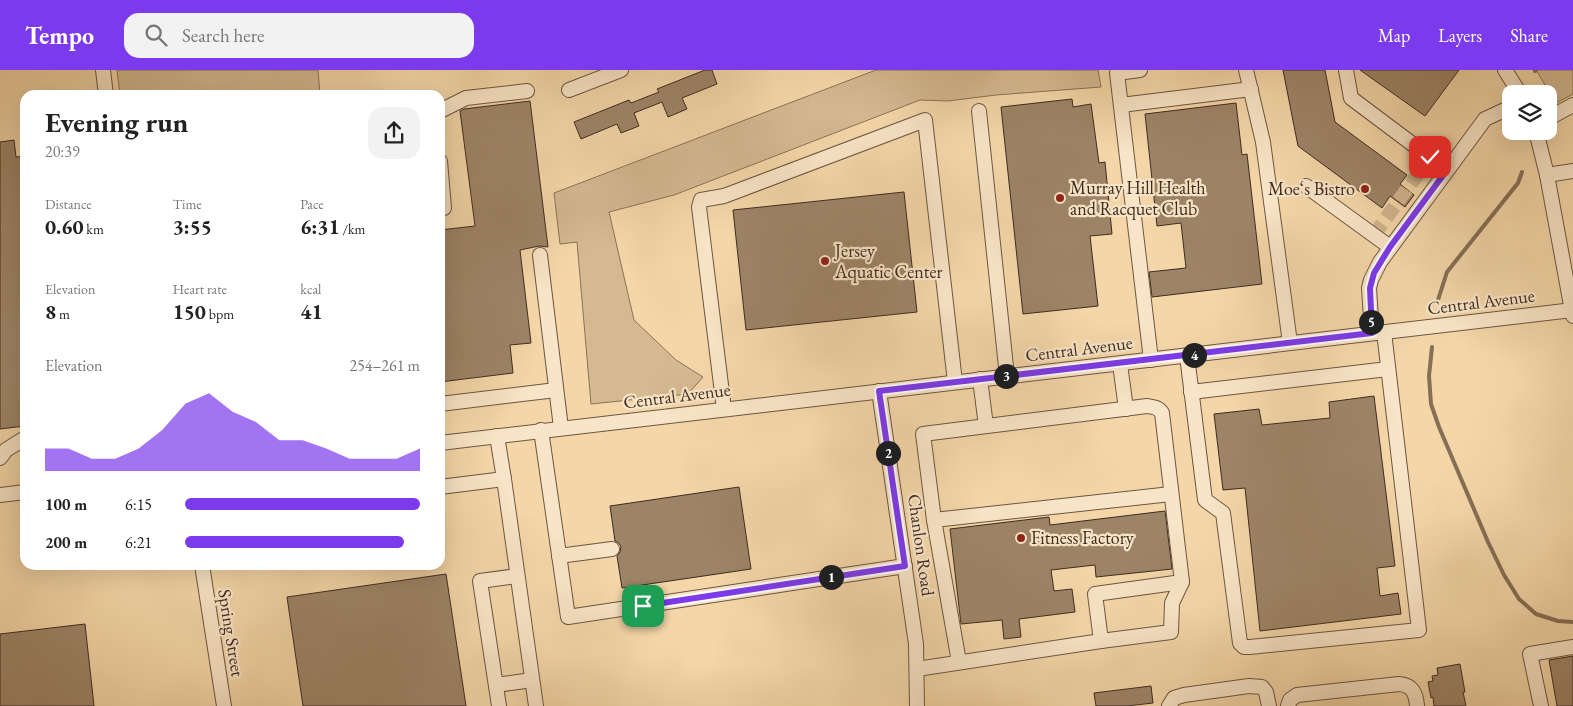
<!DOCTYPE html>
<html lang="en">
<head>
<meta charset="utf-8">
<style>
	:root { --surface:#fff; --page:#f2f2f2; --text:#222; --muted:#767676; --accent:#7c3aed }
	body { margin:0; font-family:"EB Garamond",serif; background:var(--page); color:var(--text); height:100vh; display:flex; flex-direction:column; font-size:19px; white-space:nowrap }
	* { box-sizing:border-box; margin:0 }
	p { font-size:16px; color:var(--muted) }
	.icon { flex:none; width:28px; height:28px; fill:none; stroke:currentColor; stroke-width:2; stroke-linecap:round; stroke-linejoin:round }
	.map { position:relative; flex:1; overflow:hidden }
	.drawer { position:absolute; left:20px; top:20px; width:425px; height:480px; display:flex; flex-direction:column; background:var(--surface); border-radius:15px; box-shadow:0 5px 20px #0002 }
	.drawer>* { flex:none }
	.controls { position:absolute; left:1502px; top:15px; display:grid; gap:10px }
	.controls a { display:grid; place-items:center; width:55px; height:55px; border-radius:10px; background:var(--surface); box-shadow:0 5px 20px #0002; font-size:25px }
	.pin { position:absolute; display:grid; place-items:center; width:42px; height:42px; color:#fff; margin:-21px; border-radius:10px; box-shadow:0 2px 8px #0006 }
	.km { position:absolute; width:25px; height:25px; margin:-12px; border-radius:50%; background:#222; color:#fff; font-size:14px; line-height:25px; text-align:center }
	.round { display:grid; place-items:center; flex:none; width:52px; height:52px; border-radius:15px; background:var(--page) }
	.head { display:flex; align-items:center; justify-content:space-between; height:85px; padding:0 25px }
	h1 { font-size:28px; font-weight:700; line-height:38px }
	.stats { display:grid; grid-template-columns:repeat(3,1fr); gap:8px; height:85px; padding:5px 25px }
	.stats div { display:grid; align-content:center }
	.stats b { font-size:21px; font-weight:700 }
	.stats small { font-size:14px; font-weight:400 }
	.stats p { font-size:14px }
	.chart { height:140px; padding:10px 25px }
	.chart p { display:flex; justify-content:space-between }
	.chart svg { width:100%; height:90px; margin-top:5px; fill:var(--accent); opacity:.7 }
	ul { padding:0 25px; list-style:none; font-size:16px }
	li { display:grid; grid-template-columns:80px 60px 1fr; align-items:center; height:38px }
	li i { height:12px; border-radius:6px; background:var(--accent) }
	header { display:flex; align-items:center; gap:30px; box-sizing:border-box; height:70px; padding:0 25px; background:var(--accent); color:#fff }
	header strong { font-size:24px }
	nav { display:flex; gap:28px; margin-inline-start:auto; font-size:18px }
	.search { width:350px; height:45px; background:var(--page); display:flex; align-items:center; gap:12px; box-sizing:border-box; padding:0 18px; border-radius:15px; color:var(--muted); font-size:19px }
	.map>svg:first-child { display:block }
	.green { fill:#d5b991; stroke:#8a7259 }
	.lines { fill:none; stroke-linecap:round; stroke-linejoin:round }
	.stream { stroke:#866f56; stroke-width:4 }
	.building { fill:#9d8467; stroke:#3e2b21 }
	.minor-tunnel { stroke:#d0b48d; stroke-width:14; stroke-dasharray:14 7; stroke-linecap:butt }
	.minor-casing { stroke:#6c5643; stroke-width:16 }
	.minor { stroke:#f8e4c6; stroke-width:14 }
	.route-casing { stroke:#fff; stroke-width:10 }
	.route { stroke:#7c3aed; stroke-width:6 }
	.poi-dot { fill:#8f2418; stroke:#f8e4c6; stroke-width:2 }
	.labels { text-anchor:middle; stroke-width:4.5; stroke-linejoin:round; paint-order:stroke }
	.poi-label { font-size:18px; fill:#3e2b21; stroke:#f8e4c6; text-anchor:start }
	.street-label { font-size:18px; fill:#3e2b21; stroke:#f8e4c6 }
</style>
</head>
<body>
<header>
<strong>Tempo</strong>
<div class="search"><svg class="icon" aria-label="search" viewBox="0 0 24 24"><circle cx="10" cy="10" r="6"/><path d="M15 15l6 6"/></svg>Search here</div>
<nav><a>Map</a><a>Layers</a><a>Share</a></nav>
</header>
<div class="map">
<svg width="1573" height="636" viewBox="0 0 1573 636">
	<rect width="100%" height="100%" fill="#f4d6a8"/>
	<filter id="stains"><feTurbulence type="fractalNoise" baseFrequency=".004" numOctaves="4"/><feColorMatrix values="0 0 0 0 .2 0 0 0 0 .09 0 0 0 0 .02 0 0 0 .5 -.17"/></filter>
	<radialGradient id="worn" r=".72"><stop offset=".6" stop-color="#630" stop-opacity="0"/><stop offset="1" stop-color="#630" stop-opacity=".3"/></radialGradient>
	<g class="green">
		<path d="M117 0H318L320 25H120Z"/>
		<path d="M876 0H1098L1101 17 996 25 948 31 920 30 674 125 609 142 634 250 676 290 703 307 688 324 591 334 577 172 560 174 554 123Z"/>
		<path d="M1536 0H1573V24L1556 33Z"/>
	</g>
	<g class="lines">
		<g class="stream">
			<path d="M1535 1 1536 0"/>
			<path d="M1438 230 1447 202 1518 113 1522 102"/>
			<path d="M1432 277 1429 306 1431 334 1439 357 1488 472 1504 505 1519 529 1536 544 1558 551 1573 552"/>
		</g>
	</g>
	<g class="building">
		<path d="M705 0H712L717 14 682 28 687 39 668 47 662 32 634 43 639 56 621 63 617 54 581 69 574 52 629 30 631 33 659 22 657 19Z"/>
		<path d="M1283 0H1325L1335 52 1407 105 1400 114 1414 125 1405 137 1390 126 1382 138 1298 76Z"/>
		<path d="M1360 0H1459L1425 46Z"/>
		<path d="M1072 29 1073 37 1091 34 1099 93 1105 92 1112 164 1090 166 1098 236 1023 244 1001 37Z"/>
		<path d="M530 31 548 177 539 176 520 180 531 273 510 275 513 303 440 312V186H443L440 160 475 156 460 41 464 39Z"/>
		<path d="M1236 33 1242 85 1247 84 1262 214 1152 227 1149 202 1186 198 1181 153 1157 156 1145 44Z"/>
		<path d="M14 70 16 87 25 86V356L0 359V72Z"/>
		<path d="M904 122 917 242 746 260 733 140Z"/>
		<path d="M1374 326 1395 496 1377 498 1380 526 1398 523 1401 544 1260 561 1245 418 1223 420 1214 344 1259 339 1262 355 1330 348 1329 332Z"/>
		<path d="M739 417 751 499 622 518 617 486 620 482 621 477 619 473 615 471 610 436Z"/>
		<path d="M1165 441 1172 499 1096 507 1095 495 1051 500 1054 521 1072 519 1075 542 1019 549 1021 567 1004 569 1002 550 961 554 950 459 1049 447 1050 455Z"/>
		<path d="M446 504 466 636H303L287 527Z"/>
		<path d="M85 554 94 636H0V564Z"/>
		<path d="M1573 586V636H1557L1549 590Z"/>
		<path d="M1460 594 1465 622H1463L1466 636H1434L1433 627 1431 628 1428 612 1433 611 1432 606 1438 605 1437 598Z"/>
		<path d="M1151 616 1153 633 1127 636H1096L1094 623Z"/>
	</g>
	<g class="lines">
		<path class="minor-tunnel" d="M1374 165 1430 87"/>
		<g class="minor-casing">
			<g id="minor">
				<path d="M103 0 106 25"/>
				<path d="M1140 0 1117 3 1151 290"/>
				<path d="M1246 0 1263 72 1290 273"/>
				<path d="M1346 0 1351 28 1447 100"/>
				<path d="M1505 0 1520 24"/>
				<path d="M569 20 621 0"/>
				<path d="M1121 35 1251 19"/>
				<path d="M440 41 466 28 527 21"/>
				<path d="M979 41 1007 306"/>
				<path d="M1549 48 1573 35"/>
				<path d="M1536 61 1547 105 1573 246"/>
				<path d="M440 91 444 138H440"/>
				<path d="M1547 105 1573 101"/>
				<path d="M1306 116 1390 177"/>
				<path d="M540 185 561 358"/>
				<path d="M1372 263 1369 218 1371 210 1380 192 1485 49 1511 37"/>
				<path d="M1187 286 1205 430 1223 443 1240 573 1244 577H1250L1419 560 1384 262"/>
				<path d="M1120 294 1126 339"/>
				<path d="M980 309 986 356"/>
				<path d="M879 321 916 574 917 636"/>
				<path d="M1191 322 1388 299"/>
				<path d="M440 334 556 320"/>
				<path d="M724 339 699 137 701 130 724 126 925 50 955 312"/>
				<path d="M541 360 568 547 905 496"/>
				<path d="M440 373 1573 240"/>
				<path d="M0 388 6 380 25 368"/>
				<path d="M504 409 536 636"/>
				<path d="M440 417 504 409 497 366"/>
				<path d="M0 425 25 422"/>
				<path d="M934 450 1171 424"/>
				<path d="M559 486 612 479"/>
				<path d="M202 495 224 636"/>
				<path d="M1101 571 1171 562 1172 533 1182 512"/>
				<path d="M917 599 1101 571 1095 524 1182 512 1162 343C1158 337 1153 337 1147 336L923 364 934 450 959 592"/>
				<path d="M496 615 532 610"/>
				<path d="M499 636 480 511 517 506"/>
				<path d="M1169 636 1174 628 1184 625 1249 616 1262 617 1266 622 1269 636"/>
				<path d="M1288 636 1290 630 1297 625 1399 614C1413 615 1416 624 1417 636"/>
				<path d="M1541 636 1530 584 1573 577"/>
			</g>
		</g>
		<use href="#minor" class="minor"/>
	</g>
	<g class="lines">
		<g class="route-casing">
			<path id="route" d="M643 536 905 496 879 321 1372 263 1370 218 1374 203 1390 177 1447 100 1430 87"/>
		</g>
		<use href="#route" class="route"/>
	</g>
	<g class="poi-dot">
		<circle cx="1365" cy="119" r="5"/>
		<circle cx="1060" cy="128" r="5"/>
		<circle cx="825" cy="191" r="5"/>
		<circle cx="1021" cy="468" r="5"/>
	</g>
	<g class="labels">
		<g class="poi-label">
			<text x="1070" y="124">Murray Hill Health<tspan x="1070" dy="21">and Racquet Club</tspan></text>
			<text x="1355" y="125" text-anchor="end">Moe‘s Bistro</text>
			<text x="835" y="187">Jersey<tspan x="835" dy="21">Aquatic Center</tspan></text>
			<text x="1031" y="474">Fitness Factory</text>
		</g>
		<g class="street-label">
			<text transform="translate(1481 232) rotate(-7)" y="6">Central Avenue</text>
			<text transform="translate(1079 279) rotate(-7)" y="6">Central Avenue</text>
			<text transform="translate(677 326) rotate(-7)" y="6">Central Avenue</text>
			<text transform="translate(921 475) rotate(82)" y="6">Chanlon Road</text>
			<text transform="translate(231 563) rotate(81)" y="6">Spring Street</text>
		</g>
	</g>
	<rect width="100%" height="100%" filter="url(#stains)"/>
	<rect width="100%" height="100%" fill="url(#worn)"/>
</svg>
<div class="controls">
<a><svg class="icon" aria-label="layers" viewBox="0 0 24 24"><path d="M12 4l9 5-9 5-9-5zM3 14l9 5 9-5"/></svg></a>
</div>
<div class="pin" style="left:643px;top:536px;background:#1e9e55"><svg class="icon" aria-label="arrive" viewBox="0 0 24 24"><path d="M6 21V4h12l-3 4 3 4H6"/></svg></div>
<div class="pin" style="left:1430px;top:87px;background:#d93025"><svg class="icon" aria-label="check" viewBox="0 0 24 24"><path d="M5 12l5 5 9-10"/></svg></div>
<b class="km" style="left:831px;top:507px">1</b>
<b class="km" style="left:888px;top:383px">2</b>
<b class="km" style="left:1006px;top:306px">3</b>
<b class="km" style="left:1194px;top:285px">4</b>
<b class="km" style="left:1371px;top:252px">5</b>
<section class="drawer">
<div class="head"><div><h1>Evening run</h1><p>20:39</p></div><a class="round"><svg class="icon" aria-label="share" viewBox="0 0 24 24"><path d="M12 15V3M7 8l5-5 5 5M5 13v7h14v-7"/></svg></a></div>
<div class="stats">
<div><p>Distance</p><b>0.60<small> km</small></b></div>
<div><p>Time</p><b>3:55</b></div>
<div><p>Pace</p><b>6:31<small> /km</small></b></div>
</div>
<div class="stats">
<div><p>Elevation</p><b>8<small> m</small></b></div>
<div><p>Heart rate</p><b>150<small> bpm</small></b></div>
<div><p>kcal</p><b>41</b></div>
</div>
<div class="chart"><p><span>Elevation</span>254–261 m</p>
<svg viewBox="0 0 160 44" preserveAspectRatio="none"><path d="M0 44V33L10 33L20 38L30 38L40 33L50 24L60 11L70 6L80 15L90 20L100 29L110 29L120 33L130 38L140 38L150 38L160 33V44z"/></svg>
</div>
<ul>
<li><b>100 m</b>6:15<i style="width:100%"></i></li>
<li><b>200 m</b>6:21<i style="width:93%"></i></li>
</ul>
</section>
</div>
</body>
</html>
